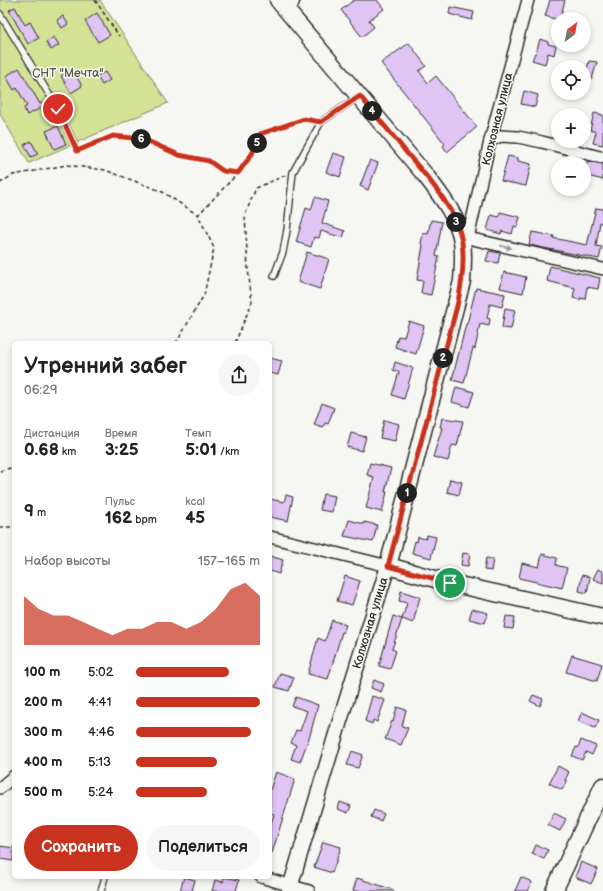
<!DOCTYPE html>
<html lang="ru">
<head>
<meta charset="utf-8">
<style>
	:root { --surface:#fff; --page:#f6f6f6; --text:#222; --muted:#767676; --accent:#c8321e }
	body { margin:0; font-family:"Balsamiq Sans",sans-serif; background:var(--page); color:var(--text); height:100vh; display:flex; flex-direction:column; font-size:15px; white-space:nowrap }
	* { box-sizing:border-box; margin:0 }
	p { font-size:13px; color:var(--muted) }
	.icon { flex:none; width:22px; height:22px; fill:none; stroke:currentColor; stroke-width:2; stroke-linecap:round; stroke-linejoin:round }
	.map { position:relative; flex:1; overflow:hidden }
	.side { position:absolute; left:12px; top:341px; width:260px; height:538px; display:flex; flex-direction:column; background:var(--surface); border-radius:6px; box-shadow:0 2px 6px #0003 }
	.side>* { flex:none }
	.needle { width:26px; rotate:32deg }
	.fabs { position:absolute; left:551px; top:12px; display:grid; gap:8px }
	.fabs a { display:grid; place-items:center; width:40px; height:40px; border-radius:50%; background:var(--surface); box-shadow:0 2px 6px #0003; font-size:20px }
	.pin { position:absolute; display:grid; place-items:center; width:34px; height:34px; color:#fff; margin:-17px; border:2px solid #fff; border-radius:50%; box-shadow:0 1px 4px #0007 }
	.km { position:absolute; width:20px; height:20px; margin:-10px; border-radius:50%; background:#222; color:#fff; font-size:11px; line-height:20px; text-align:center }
	.round { display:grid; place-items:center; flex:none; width:42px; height:42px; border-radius:21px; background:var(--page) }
	.overview { display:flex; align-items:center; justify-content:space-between; height:68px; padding:0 12px }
	h1 { font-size:22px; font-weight:800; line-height:30px }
	.stats { display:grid; grid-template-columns:repeat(3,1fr); gap:6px; height:68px; padding:4px 12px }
	.stats div { display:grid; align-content:center }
	.stats b { font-size:17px; font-weight:800 }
	.stats small { font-size:11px; font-weight:400 }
	.stats p { font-size:11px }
	.chart { height:112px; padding:8px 12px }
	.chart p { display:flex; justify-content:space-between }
	.chart svg { width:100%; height:72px; margin-top:4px; fill:var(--accent); opacity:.7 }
	.cta { display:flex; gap:8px; margin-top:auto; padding:8px 12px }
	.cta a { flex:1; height:46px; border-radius:24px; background:var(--accent); color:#fff; font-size:16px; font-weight:800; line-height:46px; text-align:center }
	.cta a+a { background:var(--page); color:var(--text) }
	ul { padding:0 12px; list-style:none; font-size:13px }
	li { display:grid; grid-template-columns:64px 48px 1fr; align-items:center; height:30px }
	li i { height:10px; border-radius:5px; background:var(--accent) }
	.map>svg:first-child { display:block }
	.green { fill:#d3e295; stroke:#7f8660 }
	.building { fill:#e0c4f3; stroke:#2b2b2b }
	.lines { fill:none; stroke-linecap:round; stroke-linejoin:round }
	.service-casing { stroke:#2b2b2b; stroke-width:8 }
	.minor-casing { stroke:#2b2b2b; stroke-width:14 }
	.tertiary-casing { stroke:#2b2b2b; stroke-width:17 }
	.secondary-casing { stroke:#2b2b2b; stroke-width:19 }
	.path { stroke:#2b2b2b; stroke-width:1.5; stroke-dasharray:4 3; stroke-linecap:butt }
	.service { stroke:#f6f6f2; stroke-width:5.5 }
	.minor { stroke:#f6f6f2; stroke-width:11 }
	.tertiary { stroke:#f6f6f2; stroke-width:14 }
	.secondary { stroke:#f6f6f2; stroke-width:16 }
	.oneway { fill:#90908e }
	.route-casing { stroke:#fff; stroke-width:8 }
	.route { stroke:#c8321e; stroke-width:5 }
	.labels { text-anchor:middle; stroke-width:3; stroke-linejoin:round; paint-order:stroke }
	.park-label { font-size:12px; fill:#555946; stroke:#f6f6f2 }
	.street-label { font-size:12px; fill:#2b2b2b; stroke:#f6f6f2 }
</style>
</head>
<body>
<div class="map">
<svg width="603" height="891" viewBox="0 0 603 891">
	<rect width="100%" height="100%" fill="#f6f6f2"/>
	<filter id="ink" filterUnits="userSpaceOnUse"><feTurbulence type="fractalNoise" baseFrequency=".025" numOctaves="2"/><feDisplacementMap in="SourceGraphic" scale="8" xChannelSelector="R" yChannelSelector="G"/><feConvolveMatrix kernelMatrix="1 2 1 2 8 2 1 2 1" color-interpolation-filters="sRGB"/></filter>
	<g filter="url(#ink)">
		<path class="green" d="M0 0H100L168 103 29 163 0 114Z"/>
		<g class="building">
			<path d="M354 0H377L384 9 369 20 374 27 362 37 341 10Z"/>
			<path d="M550 0H565L560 19 558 20 545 16Z"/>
			<path d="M15 7 25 25 30 22 39 38 28 44 9 10Z"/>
			<path d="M450 7 474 12 472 20 449 14Z"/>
			<path d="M97 13 110 35 98 42 85 21Z"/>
			<path d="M63 16 68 24 62 28 57 20Z"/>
			<path d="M54 37 59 45 51 50 46 42Z"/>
			<path d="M540 39 548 42V44L556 46 554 55 548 53 545 64 532 60 535 53H536Z"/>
			<path d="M409 43 426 66 419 71 428 83 436 76 477 127 447 152 443 146 445 144 381 63Z"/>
			<path d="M589 61 597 62 592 79 585 77Z"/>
			<path d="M19 68 40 104 46 100 52 110 44 114 41 108 27 115 24 108 27 106 17 88 14 90 6 76Z"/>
			<path d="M72 69 82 86 71 93 61 76Z"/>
			<path d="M105 72 110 80 102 85 97 76Z"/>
			<path d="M524 91 538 95 535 107 521 104Z"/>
			<path d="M594 113 603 115V145L593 143 596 132 590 130Z"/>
			<path d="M58 126 66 144 54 149 46 131Z"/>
			<path d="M31 141 38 154 31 157 24 145Z"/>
			<path d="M333 153 346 157 340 177 326 172Z"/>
			<path d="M508 156 518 158V161L531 164 526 186 501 181Z"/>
			<path d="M370 160 378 163 368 190 360 186Z"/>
			<path d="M587 161 603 164V180L584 175Z"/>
			<path d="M315 197 328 201 322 223 345 231 343 238 321 231 319 238 314 237 311 247 296 242 306 208 311 210Z"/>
			<path d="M596 208 603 209V223L600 222 596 246 602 247 599 259 529 245 532 232 554 236 553 238 587 245Z"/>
			<path d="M500 212 520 217 517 227 514 226 512 234 502 231 501 234 487 230 491 215 499 217Z"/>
			<path d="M431 220 442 222 436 256 439 257 431 295 421 293 423 281 417 280 423 245 421 244 423 233 428 234Z"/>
			<path d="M489 251 500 253 498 263 486 261Z"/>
			<path d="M307 252 329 259 320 289 298 282Z"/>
			<path d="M550 266 600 278 598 289 587 287 585 299 580 298V300L573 298 575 288 547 281Z"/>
			<path d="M504 272 526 277 523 293 500 288Z"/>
			<path d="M476 288 505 294 502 307 490 304 487 318 490 319 489 326 480 324 475 349 473 348 464 383 452 380 466 324H467Z"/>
			<path d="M505 308 515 310 511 329 502 328Z"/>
			<path d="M409 321 424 326 416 354 395 347 398 336 404 337Z"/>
			<path d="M270 358 282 361 278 375 270 373Z"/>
			<path d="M395 362 413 368 404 399 392 395 399 372 393 370Z"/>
			<path d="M456 387 474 392 469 407 452 402Z"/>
			<path d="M322 403 334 408 328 424 325 423 323 428 314 425Z"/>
			<path d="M442 418 463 421 457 446 452 445 448 461 433 457 442 428 440 427Z"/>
			<path d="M384 420 399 424 395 441 380 438Z"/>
			<path d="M351 433 366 437 362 451 347 447Z"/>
			<path d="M370 463 391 468 385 492H387L382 512 366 508 374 477 367 475Z"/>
			<path d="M450 479 462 482 459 495 447 492Z"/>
			<path d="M323 494 335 496 332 512 320 510Z"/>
			<path d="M286 495 293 497 288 521 270 517V499L284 502Z"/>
			<path d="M349 520 364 524V522L377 525 373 542 344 536Z"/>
			<path d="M427 535 436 537 431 558 412 553 415 541 417 542 418 537 426 539Z"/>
			<path d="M463 553 470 554 468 566 461 565Z"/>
			<path d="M542 554 557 558 556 565 567 568 562 588 519 578 522 563 539 567Z"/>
			<path d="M270 556 283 560 279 574 270 571Z"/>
			<path d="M486 558 493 559 491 571 484 570Z"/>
			<path d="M598 569 603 572V583L593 579Z"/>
			<path d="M582 575 590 577 587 593 579 591Z"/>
			<path d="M345 576 360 581 352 605 337 601Z"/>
			<path d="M401 591 420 597 413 623 402 619 407 603 399 601Z"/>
			<path d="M472 609 488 613 485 623 469 619Z"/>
			<path d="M393 616 402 619 392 649 396 651 390 669 379 666Z"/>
			<path d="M506 616 515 617 513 629 504 628Z"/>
			<path d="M332 620 346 625 343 633 342 632 328 679 308 674 318 638 325 641Z"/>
			<path d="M572 655 602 664 597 681 566 672Z"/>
			<path d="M280 673 294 677 289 691 275 687Z"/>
			<path d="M374 680 384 684 381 692 371 688Z"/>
			<path d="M533 695 543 699 540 706 530 701Z"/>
			<path d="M372 696 385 700 377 722 373 720 372 724 365 721Z"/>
			<path d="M296 697 318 705 310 735 300 762 291 759 296 745 291 743 296 730 300 731 307 711 292 706Z"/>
			<path d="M397 707 406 710 402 726 408 728 401 745 385 739 392 721 393 722Z"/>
			<path d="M582 712 599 720 595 728 578 721Z"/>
			<path d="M581 740 596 746 592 755 586 752 582 760 572 756 576 747 578 748Z"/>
			<path d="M352 751 363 755 358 768 347 765Z"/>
			<path d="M558 766 569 772 565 780 567 781 562 790 549 783Z"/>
			<path d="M276 772 295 779 272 853H270V827L274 814 270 813V790Z"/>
			<path d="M340 802 351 806 348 813 338 809Z"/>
			<path d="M374 810 384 814 381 821 371 817Z"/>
			<path d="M554 813 566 819 560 831 548 825Z"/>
			<path d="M323 842 341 847 332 873 314 867Z"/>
			<path d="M536 845 548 850 544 859 532 854Z"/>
			<path d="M0 846 14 848 13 861 0 859Z"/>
			<path d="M581 862 598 869 591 884 575 877Z"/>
			<path d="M184 877 195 880 192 891H180Z"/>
			<path d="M224 877 239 880 236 891H212L215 880 223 882Z"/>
			<path d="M521 877 532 882 528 891H515Z"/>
			<path d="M357 878 394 890V891H353Z"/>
		</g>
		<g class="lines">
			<g class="service-casing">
				<g id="service">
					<path d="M0 14 58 109 74 144"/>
					<path d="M274 276 283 252 287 230 293 172 321 122 358 97"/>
					<path d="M101 891 105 877"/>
				</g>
			</g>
			<g class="minor-casing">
				<g id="minor">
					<path d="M289 13 294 0"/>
					<path d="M490 141 500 136 518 137 542 142 600 157H603"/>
					<path d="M468 238 490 141 528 0"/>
					<path d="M468 238 603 269"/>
					<path d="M270 537 388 566"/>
					<path d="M0 788 14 776"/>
					<path d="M261 877 309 891"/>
				</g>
			</g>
			<g class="tertiary-casing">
				<path id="tertiary" d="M289 891 339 724 388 566"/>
			</g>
			<g class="secondary-casing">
				<g id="secondary">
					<path d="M278 0 426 176C441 196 458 217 462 241 464 255 463 268 462 281L388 566 450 583 603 617"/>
					<path d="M554 891 603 786"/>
				</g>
			</g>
			<g class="path">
				<path d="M95 0 119 36"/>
				<path d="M79 150 113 136 143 139 179 155 209 161 223 171 238 173 252 154 260 134 304 119 313 121"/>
				<path d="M0 183 13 175 67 165 105 170 161 191 198 215"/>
				<path d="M175 343 178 340 204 295 214 248 198 215 238 173"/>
				<path d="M235 343 252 302 248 269 245 215 256 188 286 175"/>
				<path d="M0 471 14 467"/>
				<path d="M0 527H14"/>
			</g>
			<use href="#service" class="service"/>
			<use href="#minor" class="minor"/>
			<use href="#tertiary" class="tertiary"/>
			<use href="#secondary" class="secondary"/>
		</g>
		<defs><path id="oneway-solid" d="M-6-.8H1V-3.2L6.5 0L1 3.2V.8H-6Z"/></defs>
		<use class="oneway" href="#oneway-solid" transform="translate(506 247) rotate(13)"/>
	</g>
	<g class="lines" filter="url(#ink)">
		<g class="route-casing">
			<path id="route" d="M58 109 77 151 113 136 143 139 179 155 209 161 223 171 238 173 252 154 260 134 304 119 321 122 360 96C375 115 391 133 406 152 427 177 457 209 462 242 465 264 462 284 457 306L388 566 450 583"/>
		</g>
		<use href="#route" class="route"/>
	</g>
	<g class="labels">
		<g class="park-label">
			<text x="68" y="77">СНТ "Мечта"</text>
		</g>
		<g class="street-label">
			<text transform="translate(497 119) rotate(-76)" y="4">Колхозная улица</text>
			<text transform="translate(370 623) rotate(-73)" y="4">Колхозная улица</text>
		</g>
	</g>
</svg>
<div class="fabs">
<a><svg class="needle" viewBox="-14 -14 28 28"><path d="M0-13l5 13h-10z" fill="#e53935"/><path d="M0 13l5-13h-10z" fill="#767676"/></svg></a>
<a><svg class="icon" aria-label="locate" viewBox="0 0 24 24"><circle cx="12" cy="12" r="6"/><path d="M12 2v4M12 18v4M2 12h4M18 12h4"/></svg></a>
<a>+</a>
<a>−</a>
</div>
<div class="pin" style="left:450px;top:583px;background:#1e9e55"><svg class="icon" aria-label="arrive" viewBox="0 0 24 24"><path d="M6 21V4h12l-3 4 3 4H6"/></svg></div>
<div class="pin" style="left:58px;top:109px;background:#d93025"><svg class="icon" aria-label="check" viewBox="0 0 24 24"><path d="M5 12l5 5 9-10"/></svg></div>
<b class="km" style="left:407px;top:493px">1</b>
<b class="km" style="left:443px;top:358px">2</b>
<b class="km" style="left:456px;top:222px">3</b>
<b class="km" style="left:372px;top:111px">4</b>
<b class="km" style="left:257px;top:143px">5</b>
<b class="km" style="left:141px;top:139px">6</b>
<section class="side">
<div class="overview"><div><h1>Утренний забег</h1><p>06:29</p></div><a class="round"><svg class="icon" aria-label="share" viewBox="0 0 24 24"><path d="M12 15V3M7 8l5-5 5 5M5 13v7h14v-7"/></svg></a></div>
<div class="stats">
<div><p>Дистанция</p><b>0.68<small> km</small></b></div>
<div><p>Время</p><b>3:25</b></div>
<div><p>Темп</p><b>5:01<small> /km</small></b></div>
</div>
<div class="stats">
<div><b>9<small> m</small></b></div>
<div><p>Пульс</p><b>162<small> bpm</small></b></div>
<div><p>kcal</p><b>45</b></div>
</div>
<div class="chart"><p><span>Набор высоты</span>157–165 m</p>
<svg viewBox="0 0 160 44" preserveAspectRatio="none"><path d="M0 44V14L10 22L20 26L30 26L40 30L50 34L60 38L70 34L80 34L90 30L100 30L110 34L120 30L130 22L140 10L150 6L160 14V44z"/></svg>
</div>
<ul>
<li><b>100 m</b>5:02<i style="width:75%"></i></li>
<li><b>200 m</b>4:41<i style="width:100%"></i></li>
<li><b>300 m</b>4:46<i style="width:93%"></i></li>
<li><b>400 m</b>5:13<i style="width:65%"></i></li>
<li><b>500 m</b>5:24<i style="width:57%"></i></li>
</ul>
<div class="cta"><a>Сохранить</a><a>Поделиться</a></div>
</section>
</div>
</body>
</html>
